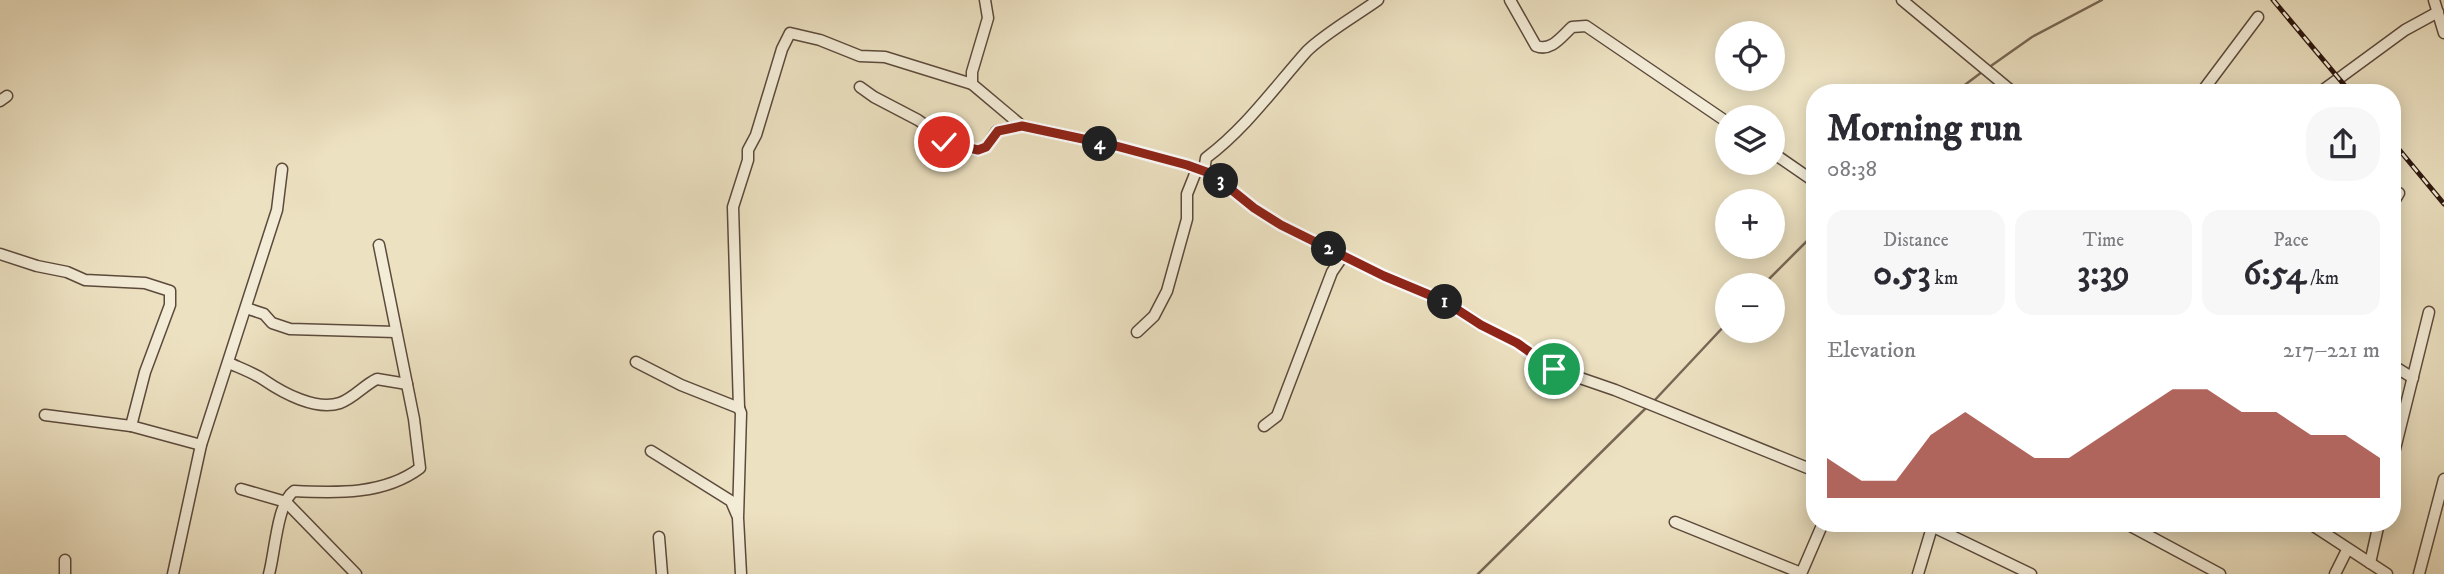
<!DOCTYPE html>
<html lang="en">
<head>
<meta charset="utf-8">
<style>
	:root { --surface:#fff; --page:#f7f7f7; --text:#2b2b33; --muted:#7c7c81; --accent:#8f2418 }
	body { margin:0; font-family:"IM FELL DW Pica",serif; background:var(--page); color:var(--text); height:100vh; display:flex; flex-direction:column; font-size:26px; white-space:nowrap }
	* { box-sizing:border-box; margin:0 }
	p { font-size:23px; color:var(--muted) }
	.icon { flex:none; width:38px; height:38px; fill:none; stroke:currentColor; stroke-width:2; stroke-linecap:round; stroke-linejoin:round }
	.map { position:relative; flex:1; overflow:hidden }
	.panel { position:absolute; left:1806px; top:84px; width:595px; height:448px; display:flex; flex-direction:column; background:var(--surface); border-radius:28px; box-shadow:0 4px 18px #0003 }
	.panel>* { flex:none }
	.tools { position:absolute; left:1715px; top:21px; display:grid; gap:14px }
	.tools a { display:grid; place-items:center; width:70px; height:70px; border-radius:50%; background:var(--surface); box-shadow:0 4px 18px #0003; font-size:35px }
	.pin { position:absolute; display:grid; place-items:center; width:60px; height:60px; color:#fff; margin:-30px; border:4px solid #fff; border-radius:50%; box-shadow:0 2px 7px #0007 }
	.km { position:absolute; width:35px; height:35px; margin:-18px; border-radius:50%; background:#222; color:#fff; font-size:19px; line-height:35px; text-align:center }
	.round { display:grid; place-items:center; flex:none; width:74px; height:74px; border-radius:28px; background:var(--page) }
	.summary { display:flex; align-items:center; justify-content:space-between; height:119px; padding:0 21px }
	h1 { font-size:38px; font-weight:800; line-height:52px }
	.stats { display:grid; grid-template-columns:repeat(3,1fr); gap:10px; height:119px; padding:7px 21px }
	.stats div { display:grid; align-content:center; border-radius:18px; background:var(--page); text-align:center }
	.stats b { font-size:35px; font-weight:800 }
	.stats small { font-size:19px; font-weight:400 }
	.stats p { font-size:19px }
	.chart { height:196px; padding:14px 21px }
	.chart p { display:flex; justify-content:space-between }
	.chart svg { width:100%; height:126px; margin-top:7px; fill:var(--accent); opacity:.7 }
	.map>svg:first-child { display:block }
	.lines { fill:none; stroke-linecap:round; stroke-linejoin:round }
	.stream { stroke:#786755; stroke-width:2.5 }
	.minor-casing { stroke:#5c4a3c; stroke-width:13 }
	.minor { stroke:#f3ecd7; stroke-width:10 }
	.rail-casing { stroke:#2c170f; stroke-width:5 }
	.rail { stroke:#f3ecd7; stroke-width:2.5; stroke-dasharray:8; stroke-linecap:butt }
	.route-casing { stroke:#fff; stroke-width:14 }
	.route { stroke:#8f2418; stroke-width:9 }
</style>
</head>
<body>
<div class="map">
<svg width="2444" height="574" viewBox="0 0 2444 574">
	<rect width="100%" height="100%" fill="#ece1c1"/>
	<filter id="stains"><feTurbulence type="fractalNoise" baseFrequency=".00286" numOctaves="4"/><feColorMatrix values="0 0 0 0 .2 0 0 0 0 .09 0 0 0 0 .02 0 0 0 .5 -.17"/></filter>
	<radialGradient id="worn" r=".72"><stop offset=".6" stop-color="#630" stop-opacity="0"/><stop offset="1" stop-color="#630" stop-opacity=".3"/></radialGradient>
	<g class="lines">
		<g class="stream">
			<path d="M1988 68 2032 37 2102 0"/>
			<path d="M1954 93 1982 72"/>
			<path d="M1763 285 1815 233"/>
			<path d="M1653 402 1727 323"/>
			<path d="M1478 574 1648 406"/>
		</g>
		<g class="minor-casing">
			<g id="minor">
				<path d="M985 0 988 18 972 72V84L1022 126"/>
				<path d="M1510 0 1536 46C1551 52 1561 37 1572 27L1586 26 1727 122"/>
				<path d="M1902 0 2014 93"/>
				<path d="M2434 0 2444 33"/>
				<path d="M860 87 874 97 918 120 938 134 944 142 952 145 978 150 986 147 997 131 1022 126 1116 146 1187 165 1212 174 1254 208 1281 225 1384 276 1444 301 1481 325 1517 343 1554 369 1615 390 1815 471"/>
				<path d="M2201 93 2258 17"/>
				<path d="M2319 93 2405 30 2438 12"/>
				<path d="M0 101 7 96"/>
				<path d="M1773 153 1815 182"/>
				<path d="M1204 171 1206 158C1246 128 1274 88 1307 51 1324 34 1357 15 1378 0"/>
				<path d="M2392 205 2399 193"/>
				<path d="M0 254 37 266 67 272 85 280 145 283 170 291V305L145 372 131 426"/>
				<path d="M246 308 264 314 272 323 290 329 396 332"/>
				<path d="M1137 332 1154 316 1167 291 1187 219V194L1197 169"/>
				<path d="M636 362 681 385 739 408 741 413 738 518 741 574"/>
				<path d="M229 363C240 368 254 373 264 380 283 393 316 411 340 403 354 398 364 385 377 379L407 384"/>
				<path d="M2392 365 2413 378"/>
				<path d="M739 408 733 207 748 160V150L756 135 782 49 790 33 820 40 860 56 885 57 972 84"/>
				<path d="M45 415 131 426 201 445"/>
				<path d="M1264 426 1277 416 1332 272 1343 256"/>
				<path d="M651 451 731 501 737 515"/>
				<path d="M2392 461 2429 312"/>
				<path d="M241 489 286 502 356 574"/>
				<path d="M1675 522 1801 573"/>
				<path d="M1925 523 2031 574"/>
				<path d="M2125 523 2220 574"/>
				<path d="M2309 523 2387 574"/>
				<path d="M659 537 662 574"/>
				<path d="M65 560V574"/>
				<path d="M2370 563 2379 523"/>
				<path d="M173 574 201 445 277 210 282 169"/>
				<path d="M269 574C275 553 277 503 294 491 337 493 384 495 420 468L414 419 379 245"/>
				<path d="M1801 574 1823 523"/>
				<path d="M1918 574 1933 524"/>
				<path d="M2335 574 2347 550"/>
				<path d="M2419 574 2444 479"/>
			</g>
		</g>
		<use href="#minor" class="minor"/>
		<g class="rail-casing">
			<g id="rail">
				<path d="M2273 0 2351 93"/>
				<path d="M2392 141 2444 204"/>
			</g>
		</g>
		<use href="#rail" class="rail"/>
	</g>
	<g class="lines">
		<g class="route-casing">
			<path id="route" d="M944 142 978 150 986 147 998 131 1022 126 1116 146 1187 165 1212 174 1254 208 1281 225 1384 276 1444 301 1481 325 1517 343 1554 369"/>
		</g>
		<use href="#route" class="route"/>
	</g>
	<rect width="100%" height="100%" filter="url(#stains)"/>
	<rect width="100%" height="100%" fill="url(#worn)"/>
</svg>
<div class="tools">
<a><svg class="icon" aria-label="locate" viewBox="0 0 24 24"><circle cx="12" cy="12" r="6"/><path d="M12 2v4M12 18v4M2 12h4M18 12h4"/></svg></a>
<a><svg class="icon" aria-label="layers" viewBox="0 0 24 24"><path d="M12 4l9 5-9 5-9-5zM3 14l9 5 9-5"/></svg></a>
<a>+</a>
<a>−</a>
</div>
<div class="pin" style="left:1554px;top:369px;background:#1e9e55"><svg class="icon" aria-label="arrive" viewBox="0 0 24 24"><path d="M6 21V4h12l-3 4 3 4H6"/></svg></div>
<div class="pin" style="left:944px;top:142px;background:#d93025"><svg class="icon" aria-label="check" viewBox="0 0 24 24"><path d="M5 12l5 5 9-10"/></svg></div>
<b class="km" style="left:1445px;top:302px">1</b>
<b class="km" style="left:1329px;top:249px">2</b>
<b class="km" style="left:1221px;top:181px">3</b>
<b class="km" style="left:1100px;top:144px">4</b>
<section class="panel">
<div class="summary"><div><h1>Morning run</h1><p>08:38</p></div><a class="round"><svg class="icon" aria-label="share" viewBox="0 0 24 24"><path d="M12 15V3M7 8l5-5 5 5M5 13v7h14v-7"/></svg></a></div>
<div class="stats">
<div><p>Distance</p><b>0.53<small> km</small></b></div>
<div><p>Time</p><b>3:39</b></div>
<div><p>Pace</p><b>6:54<small> /km</small></b></div>
</div>
<div class="chart"><p><span>Elevation</span>217–221 m</p>
<svg viewBox="0 0 160 44" preserveAspectRatio="none"><path d="M0 44V30L10 38L20 38L30 22L40 14L50 22L60 30L70 30L80 22L90 14L100 6L110 6L120 14L130 14L140 22L150 22L160 30V44z"/></svg>
</div>
</section>
</div>
</body>
</html>
